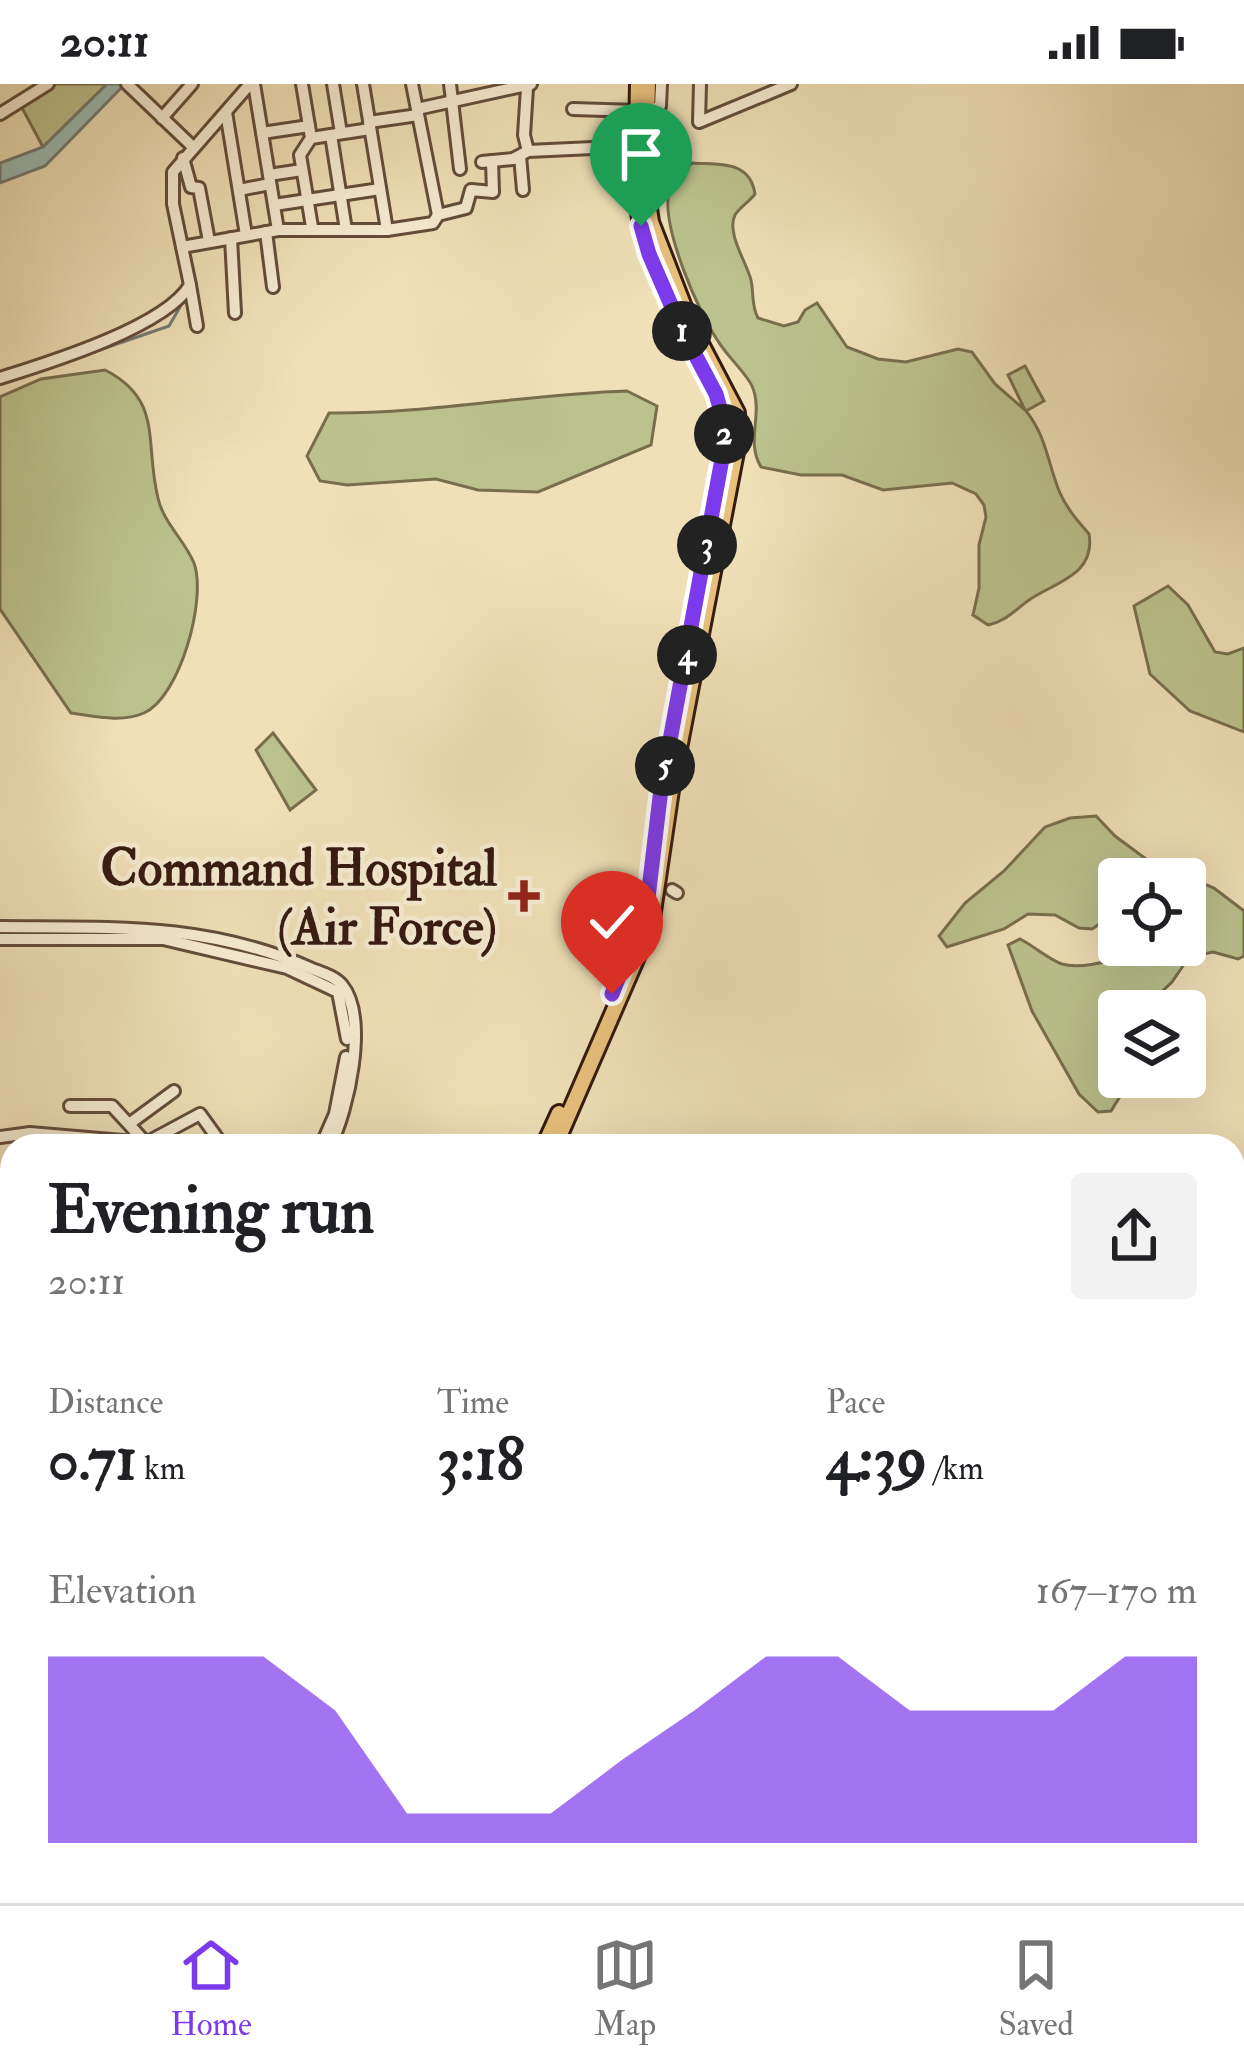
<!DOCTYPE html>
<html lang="en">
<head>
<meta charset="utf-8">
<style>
	:root { --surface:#fff; --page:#f2f2f2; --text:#202124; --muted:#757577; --line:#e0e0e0; --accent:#7c3aed }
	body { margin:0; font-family:"IM FELL Double Pica",serif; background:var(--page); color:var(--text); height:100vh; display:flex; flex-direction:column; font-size:45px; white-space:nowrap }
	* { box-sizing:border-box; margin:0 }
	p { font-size:39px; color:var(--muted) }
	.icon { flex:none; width:66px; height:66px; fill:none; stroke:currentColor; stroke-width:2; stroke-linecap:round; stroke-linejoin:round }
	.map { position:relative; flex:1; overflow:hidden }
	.details { position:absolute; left:0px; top:1050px; width:1245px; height:771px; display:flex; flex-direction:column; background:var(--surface); border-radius:36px 36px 0 0; box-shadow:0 12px 48px #0002 }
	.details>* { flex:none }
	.tools { position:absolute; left:1098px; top:774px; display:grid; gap:24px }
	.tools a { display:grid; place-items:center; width:108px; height:108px; border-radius:12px; background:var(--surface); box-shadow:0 12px 48px #0002; font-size:60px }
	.pin { position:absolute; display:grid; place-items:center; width:102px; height:102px; color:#fff; margin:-123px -51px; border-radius:50% 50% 50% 0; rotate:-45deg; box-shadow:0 0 12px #0007 }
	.pin .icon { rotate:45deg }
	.km { position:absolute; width:60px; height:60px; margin:-30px; border-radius:50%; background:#222; color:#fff; font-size:33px; line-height:60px; text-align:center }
	.round { display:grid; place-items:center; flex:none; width:126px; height:126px; border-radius:12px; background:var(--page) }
	.head { display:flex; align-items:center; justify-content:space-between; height:204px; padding:0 48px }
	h1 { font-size:66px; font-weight:700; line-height:90px }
	.figures { display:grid; grid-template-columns:repeat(3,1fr); gap:18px; height:204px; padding:12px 48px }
	.figures div { display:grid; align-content:center }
	.figures b { font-size:60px; font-weight:700 }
	.figures small { font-size:33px; font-weight:400 }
	.figures p { font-size:33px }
	.chart { height:336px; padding:24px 48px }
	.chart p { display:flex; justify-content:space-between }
	.chart svg { width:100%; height:216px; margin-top:12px; fill:var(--accent); opacity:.7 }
	.status { display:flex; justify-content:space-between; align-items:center; height:84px; padding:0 60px; background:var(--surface); direction:ltr }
	.status svg { height:33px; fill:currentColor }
	.tabs { display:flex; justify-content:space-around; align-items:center; height:168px; border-top:3px solid var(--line); background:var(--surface); font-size:33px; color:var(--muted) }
	.tabs a { display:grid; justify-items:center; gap:6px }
	.tabs .selected { color:var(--accent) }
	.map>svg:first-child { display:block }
	.green { fill:#bbc28d; stroke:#786e4e; stroke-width:3 }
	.water { fill:#9bbcb5; stroke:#727b73; stroke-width:3 }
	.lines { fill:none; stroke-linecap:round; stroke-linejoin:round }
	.stream { stroke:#727b73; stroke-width:3 }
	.minor-casing { stroke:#644c3a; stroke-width:16 }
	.major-casing { stroke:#351a10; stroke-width:20 }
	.minor { stroke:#f5ebd0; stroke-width:10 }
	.major { stroke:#e8c07c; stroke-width:14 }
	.route-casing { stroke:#fff; stroke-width:24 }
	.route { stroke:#7c3aed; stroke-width:15 }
	.poi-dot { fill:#8f2418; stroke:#f5ebd0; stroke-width:4.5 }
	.labels { text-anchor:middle; stroke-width:9; stroke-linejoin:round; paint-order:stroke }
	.poi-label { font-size:51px; font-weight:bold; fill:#351a10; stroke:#f5ebd0; text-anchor:end }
</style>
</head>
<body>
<div class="status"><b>20:11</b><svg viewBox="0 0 49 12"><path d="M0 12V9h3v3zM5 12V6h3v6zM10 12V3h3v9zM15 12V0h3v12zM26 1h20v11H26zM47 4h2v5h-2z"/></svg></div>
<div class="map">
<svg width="1244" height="1819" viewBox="0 0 1244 1819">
	<rect width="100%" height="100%" fill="#efe0b7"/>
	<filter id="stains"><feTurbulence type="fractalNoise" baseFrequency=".00167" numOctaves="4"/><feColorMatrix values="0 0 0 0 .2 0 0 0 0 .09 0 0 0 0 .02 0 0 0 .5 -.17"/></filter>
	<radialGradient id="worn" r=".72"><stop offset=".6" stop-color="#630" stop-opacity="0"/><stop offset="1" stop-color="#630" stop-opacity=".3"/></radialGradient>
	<g class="green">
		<path d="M56 0H107L43 63 21 22Z"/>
		<path d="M692 79C720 81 750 76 755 110 749 118 739 124 735 131 726 149 747 179 751 196 754 210 751 221 758 234L784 242 798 238 805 226 817 219 847 263 878 275 906 278 958 265 972 268 995 300 1025 326 1008 291 1025 282 1044 317 1026 327C1047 353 1048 381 1060 409 1067 425 1078 437 1089 450 1096 491 1055 498 1029 516 1015 526 1005 538 988 541L973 531 979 504V461L986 433 984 421 976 410 952 399 883 406 842 391H801L761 383C745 357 764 329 752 302 746 289 726 271 718 257 698 228 661 142 669 108 672 96 683 88 692 79Z"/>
		<path d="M105 286C164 316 144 359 158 414 163 438 185 457 194 479 207 515 180 613 144 629 121 639 94 632 71 629L0 525V313L41 295Z"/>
		<path d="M627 307 657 322 651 361 538 408 478 406 436 395 347 401 320 397 307 372 329 329C430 330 527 310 627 307Z"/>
		<path d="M1168 502 1188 521 1215 568 1228 570 1244 564V648L1190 627 1150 590 1134 522Z"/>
		<path d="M273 649 316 706 290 726 256 666Z"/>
		<path d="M1096 732 1115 752 1150 778 1214 804 1244 827V872L1238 875 1213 868 1189 873 1172 898 1141 927H1119V993H1132L1111 1027 1098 1028 1079 1010 1032 927 1008 861 1020 855C1034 862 1048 875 1062 880 1091 889 1150 861 1185 861V795H1119V827L1092 845 1079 844 1055 831 1028 830 1004 845 947 863 939 852 965 819 1004 787 1045 743 1070 734Z"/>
	</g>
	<path class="water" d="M107 0H125L45 82 0 99V79L43 63Z"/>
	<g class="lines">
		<g class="stream">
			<path d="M82 272 169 242 187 211"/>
			<path d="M0 1518 12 1508"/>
		</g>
		<g class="minor-casing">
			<g id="minor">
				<path d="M127 0 193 63"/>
				<path d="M254 0 278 146"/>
				<path d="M302 0 311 54 300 71 312 143"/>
				<path d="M333 0 341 49"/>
				<path d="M363 0 387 146"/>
				<path d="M412 0 438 131"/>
				<path d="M450 0 460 85"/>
				<path d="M700 0 699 38 791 0"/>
				<path d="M527 4 524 51 528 67"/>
				<path d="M417 25 531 0"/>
				<path d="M573 25 637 27"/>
				<path d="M226 28 246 151"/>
				<path d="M647 28 660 22 661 0"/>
				<path d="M0 30 48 0"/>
				<path d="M162 34 192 0"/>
				<path d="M369 38 418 31"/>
				<path d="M262 49 309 42"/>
				<path d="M331 51 346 146"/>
				<path d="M311 54 370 45"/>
				<path d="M520 72 523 106"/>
				<path d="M183 74 191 103 199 104 209 157"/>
				<path d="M482 78 513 75 528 67 636 62"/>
				<path d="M269 91 302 86"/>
				<path d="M239 106 270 100"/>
				<path d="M274 121 380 105"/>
				<path d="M266 148 273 203"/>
				<path d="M231 154 235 229"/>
				<path d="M182 163 278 146H387L433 139 438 131 466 124 471 106 493 108 492 77"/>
				<path d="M190 201 197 242"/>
				<path d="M0 294C48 279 165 243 190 201L173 120V88L250 0"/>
				<path d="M672 806 677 809"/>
				<path d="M0 843C111 844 205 838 310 884 319 888 335 892 342 901 369 934 348 1027 330 1062"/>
				<path d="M0 855H163L287 884 338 908 347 955"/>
				<path d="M70 1022H112L146 1059"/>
				<path d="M129 1040 174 1007"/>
				<path d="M0 1053 30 1049 146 1059 200 1030 223 1062"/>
				<path d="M321 1062 335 1030 346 973"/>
				<path d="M0 1134 12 1133"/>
				<path d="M0 1359 12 1373"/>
				<path d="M0 1408 12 1398"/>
				<path d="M0 1441 12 1432"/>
				<path d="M1214 1819 1215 1809"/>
				<path d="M1228 1819 1230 1809"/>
			</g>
		</g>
		<g class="major-casing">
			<g id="major">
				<path d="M638 0 636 104 641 143 648 170 681 244 716 310 724 338 722 375 661 705 655 767"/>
				<path d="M544 1062 559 1029"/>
				<path d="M555 1062 651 841 671 706 736 368 737 329 691 241 651 138 645 98 648 0"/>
				<path d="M1233 1690 1244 1679"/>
				<path d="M197 1809 203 1819"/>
				<path d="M208 1809 215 1819"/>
				<path d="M1036 1819 1054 1809"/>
			</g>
		</g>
		<use href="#minor" class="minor"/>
		<use href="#major" class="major"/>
	</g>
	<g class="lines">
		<g class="route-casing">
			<path id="route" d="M612 910 647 822 661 705 722 375 724 338 716 310 681 244 649 170 641 142"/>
		</g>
		<use href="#route" class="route"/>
	</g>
	<path class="poi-dot" d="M518 794h12v12h12v12h-12v12h-12v-12h-12v-12h12z"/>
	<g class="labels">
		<g class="poi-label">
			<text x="497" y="801">Command Hospital<tspan x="497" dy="59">(Air Force)</tspan></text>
		</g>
	</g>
	<rect width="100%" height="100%" filter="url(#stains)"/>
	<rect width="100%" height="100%" fill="url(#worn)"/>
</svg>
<div class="tools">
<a><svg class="icon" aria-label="locate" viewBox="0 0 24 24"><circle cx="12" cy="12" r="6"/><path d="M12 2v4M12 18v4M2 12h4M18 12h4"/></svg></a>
<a><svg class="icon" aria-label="layers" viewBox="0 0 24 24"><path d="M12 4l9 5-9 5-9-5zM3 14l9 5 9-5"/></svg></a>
</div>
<div class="pin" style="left:641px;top:142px;background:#1e9e55"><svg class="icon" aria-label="arrive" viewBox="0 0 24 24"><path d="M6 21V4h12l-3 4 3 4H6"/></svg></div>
<div class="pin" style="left:612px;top:910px;background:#d93025"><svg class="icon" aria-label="check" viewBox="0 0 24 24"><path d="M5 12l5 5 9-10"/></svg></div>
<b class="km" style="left:682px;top:247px">1</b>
<b class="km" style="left:724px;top:350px">2</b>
<b class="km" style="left:707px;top:461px">3</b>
<b class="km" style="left:687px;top:571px">4</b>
<b class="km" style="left:665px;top:682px">5</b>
<section class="details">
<div class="head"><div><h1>Evening run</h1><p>20:11</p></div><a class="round"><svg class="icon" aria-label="share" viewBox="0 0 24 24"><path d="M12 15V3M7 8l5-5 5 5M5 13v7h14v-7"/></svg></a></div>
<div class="figures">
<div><p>Distance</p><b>0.71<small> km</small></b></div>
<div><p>Time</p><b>3:18</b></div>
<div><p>Pace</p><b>4:39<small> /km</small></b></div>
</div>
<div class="chart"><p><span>Elevation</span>167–170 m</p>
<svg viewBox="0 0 160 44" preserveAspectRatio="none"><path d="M0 44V6L10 6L20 6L30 6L40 17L50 38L60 38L70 38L80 27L90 17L100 6L110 6L120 17L130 17L140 17L150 6L160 6V44z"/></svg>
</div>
</section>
</div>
<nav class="tabs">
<a class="selected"><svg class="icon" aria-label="home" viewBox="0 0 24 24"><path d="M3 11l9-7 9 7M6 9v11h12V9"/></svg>Home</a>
<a><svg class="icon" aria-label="map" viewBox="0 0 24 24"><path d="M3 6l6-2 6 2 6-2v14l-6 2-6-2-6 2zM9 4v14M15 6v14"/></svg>Map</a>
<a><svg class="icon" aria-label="saved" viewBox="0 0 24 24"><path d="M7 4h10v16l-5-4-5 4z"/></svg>Saved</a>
</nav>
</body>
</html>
